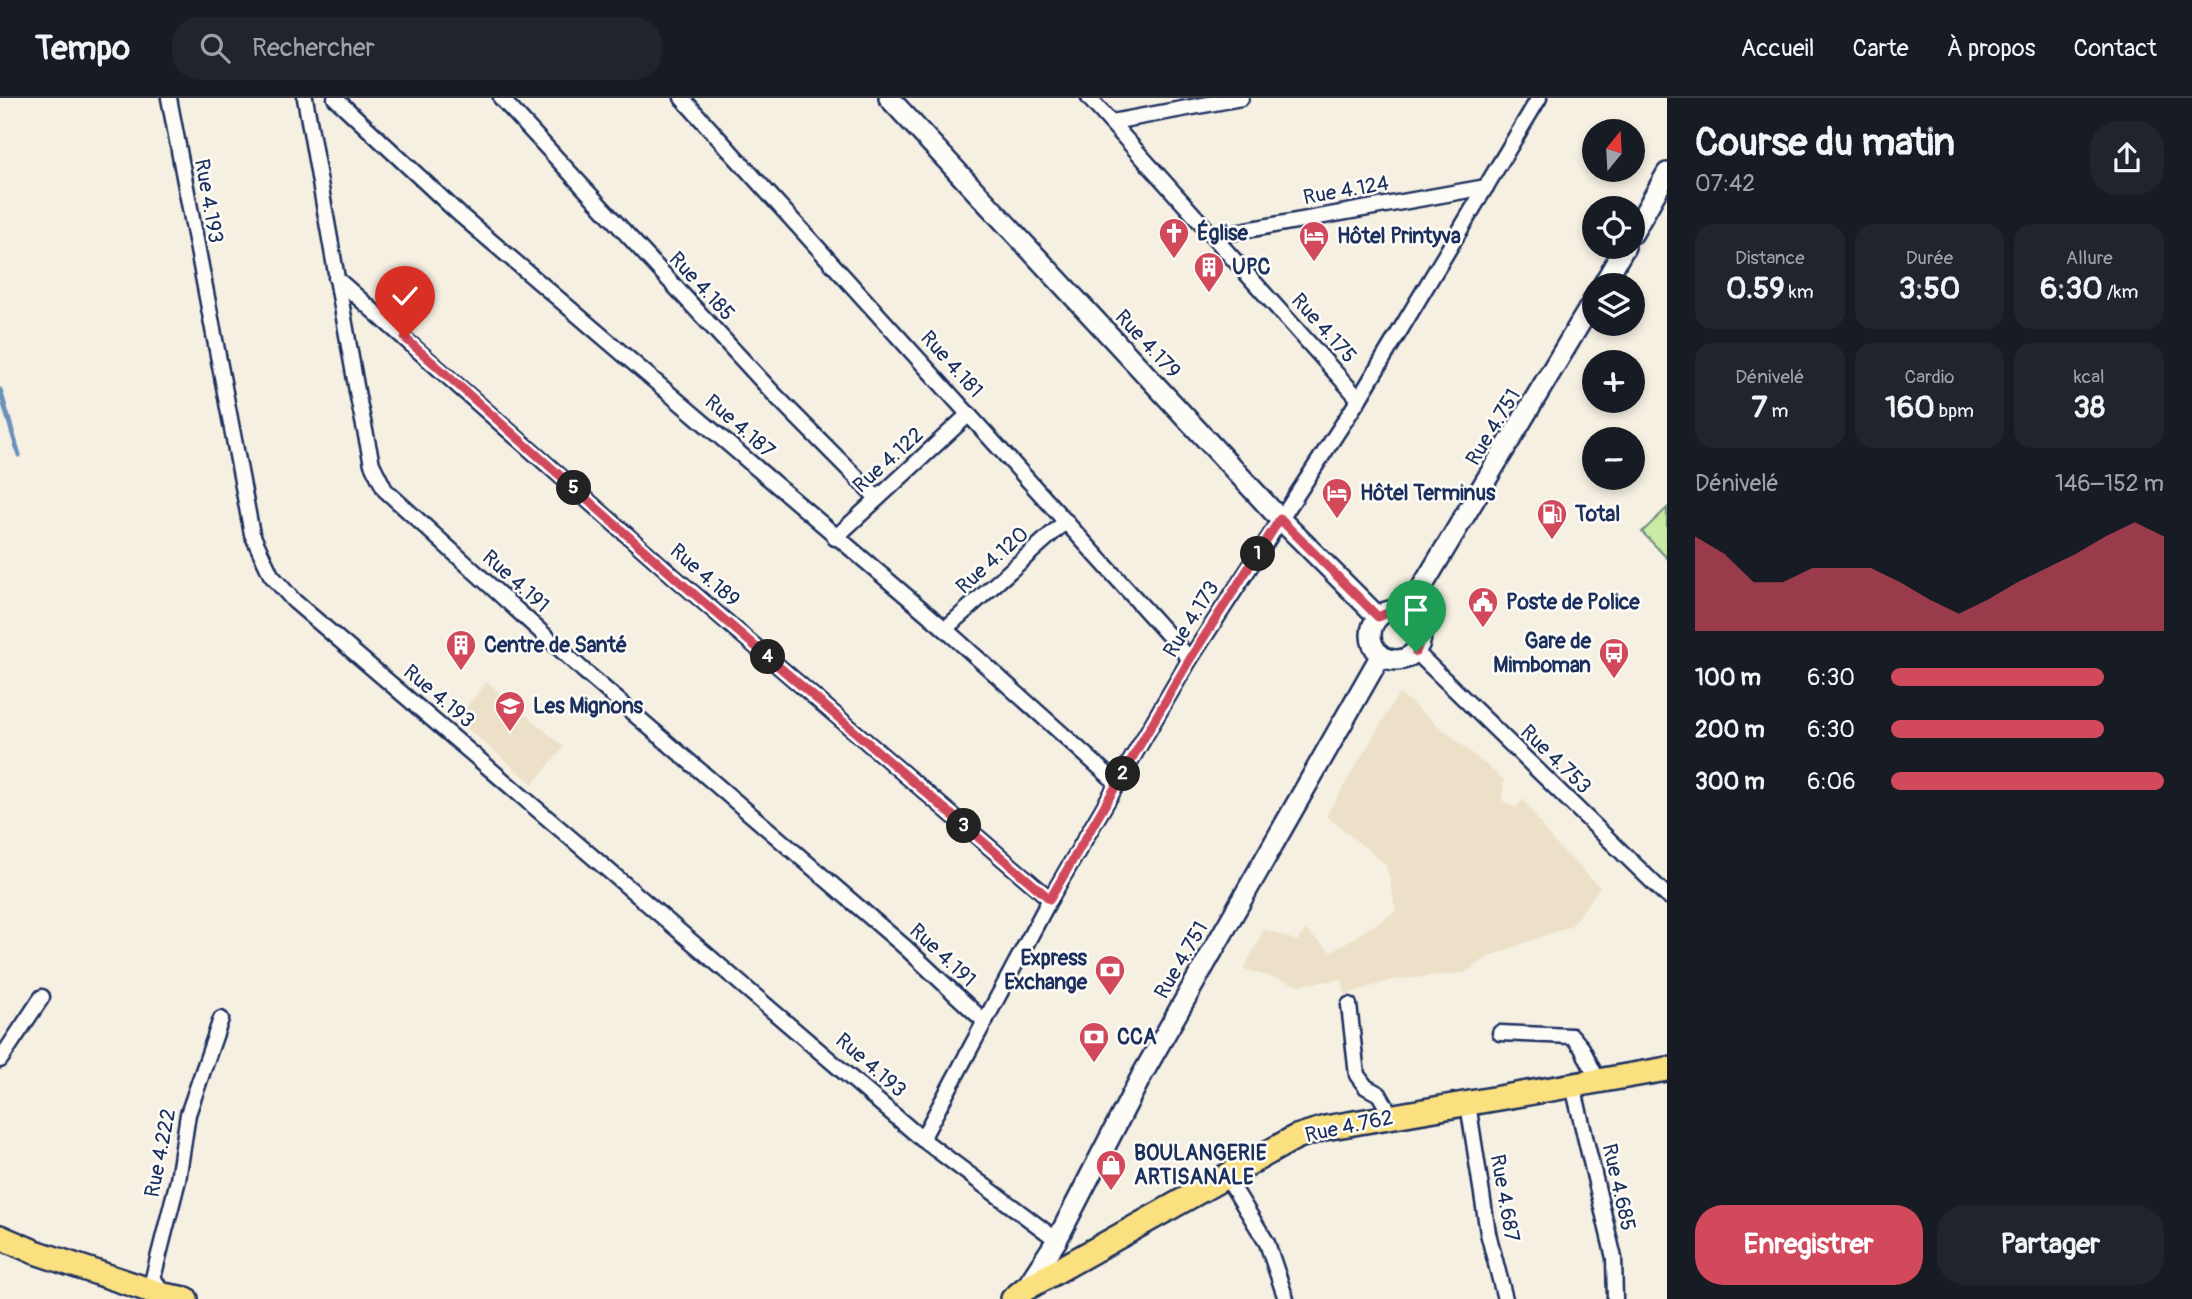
<!DOCTYPE html>
<html lang="fr">
<head>
<meta charset="utf-8">
<style>
	:root { --surface:#171b24; --page:#20242c; --text:#f1f3f6; --muted:#9ea1a6; --line:#363941; --accent:#d1495b }
	body { margin:0; font-family:Pangolin,sans-serif; background:var(--page); color:var(--text); height:100vh; display:flex; flex-direction:column; font-size:26px; white-space:nowrap }
	* { box-sizing:border-box; margin:0 }
	p { font-size:23px; color:var(--muted) }
	.icon { flex:none; width:38px; height:38px; fill:none; stroke:currentColor; stroke-width:2; stroke-linecap:round; stroke-linejoin:round }
	.map { position:relative; flex:1; overflow:hidden }
	.drawer { display:flex; flex-direction:column; background:var(--surface); width:525px }
	.drawer>* { flex:none }
	.needle { width:46px; rotate:18deg }
	.controls { position:absolute; left:1582px; top:21px; display:grid; gap:14px }
	.controls a { display:grid; place-items:center; width:63px; height:63px; border-radius:50%; background:var(--surface); box-shadow:0 4px 10px #0003; font-size:35px }
	.pin { position:absolute; display:grid; place-items:center; width:60px; height:60px; color:#fff; margin:-72px -30px; border-radius:50% 50% 50% 0; rotate:-45deg; box-shadow:0 0 7px #0007 }
	.pin .icon { rotate:45deg }
	.km { position:absolute; width:35px; height:35px; margin:-18px; border-radius:50%; background:#222; color:#fff; font-size:19px; line-height:35px; text-align:center }
	.round { display:grid; place-items:center; flex:none; width:74px; height:74px; border-radius:28px; background:var(--page) }
	.summary { display:flex; align-items:center; justify-content:space-between; height:119px; padding:0 28px }
	h1 { font-size:38px; font-weight:800; line-height:52px }
	.figures { display:grid; grid-template-columns:repeat(3,1fr); gap:10px; height:119px; padding:7px 28px }
	.figures div { display:grid; align-content:center; border-radius:18px; background:var(--page); text-align:center }
	.figures b { font-size:30px; font-weight:800 }
	.figures small { font-size:19px; font-weight:400 }
	.figures p { font-size:19px }
	.chart { height:196px; padding:14px 28px }
	.chart p { display:flex; justify-content:space-between }
	.chart svg { width:100%; height:126px; margin-top:7px; fill:var(--accent); opacity:.7 }
	.cta { display:flex; gap:14px; margin-top:auto; padding:14px 28px }
	.cta a { flex:1; height:80px; border-radius:28px; background:var(--accent); color:#fff; font-size:28px; font-weight:800; line-height:80px; text-align:center }
	.cta a+a { background:var(--page); color:var(--text) }
	ul { padding:0 28px; list-style:none; font-size:23px }
	li { display:grid; grid-template-columns:112px 84px 1fr; align-items:center; height:52px }
	li i { height:18px; border-radius:9px; background:var(--accent) }
	header { display:flex; align-items:center; gap:42px; box-sizing:border-box; height:98px; padding:0 35px; background:var(--surface); border-bottom:2px solid var(--line) }
	header strong { font-size:33px }
	nav { display:flex; gap:38px; margin-inline-start:auto; font-size:24px }
	.search { width:490px; height:63px; background:var(--page); display:flex; align-items:center; gap:18px; box-sizing:border-box; padding:0 24px; border-radius:28px; color:var(--muted); font-size:26px }
	main { display:flex; flex:1; min-height:0 }
	.map>svg:first-child { display:block }
	.built { fill:#ece1c8 }
	.grass { fill:#c9eba4; stroke:#728d81; stroke-width:2 }
	.lines { fill:none; stroke-linecap:round; stroke-linejoin:round }
	.stream { stroke:#6991bc; stroke-width:5 }
	.street-casing { stroke:#1b2f5e; stroke-width:19 }
	.secondary-casing { stroke:#1b2f5e; stroke-width:24 }
	.primary-casing { stroke:#1b2f5e; stroke-width:28 }
	.street { stroke:#fdfcf7; stroke-width:14 }
	.secondary { stroke:#fdfcf7; stroke-width:19 }
	.primary { stroke:#fbe080; stroke-width:23 }
	.route-casing { stroke:#fff; stroke-width:14 }
	.route { stroke:#d1495b; stroke-width:9 }
	.labels { text-anchor:middle; stroke-width:5; stroke-linejoin:round; paint-order:stroke }
	.street-label { font-size:21px; fill:#1b2f5e; stroke:#fdfcf7 }
	.poi-label { font-size:21px; font-weight:bold; fill:#1b2f5e; stroke:#fdfcf7; text-anchor:start }
</style>
</head>
<body>
<header>
<strong>Tempo</strong>
<div class="search"><svg class="icon" aria-label="search" viewBox="0 0 24 24"><circle cx="10" cy="10" r="6"/><path d="M15 15l6 6"/></svg>Rechercher</div>
<nav><a>Accueil</a><a>Carte</a><a>À propos</a><a>Contact</a></nav>
</header>
<main>
<div class="map">
<svg width="1667" height="1201" viewBox="0 0 1667 1201">
	<rect width="100%" height="100%" fill="#f5f0e2"/>
	<filter id="ink" filterUnits="userSpaceOnUse"><feTurbulence type="fractalNoise" baseFrequency=".0143" numOctaves="2"/><feDisplacementMap in="SourceGraphic" scale="14" xChannelSelector="R" yChannelSelector="G"/><feConvolveMatrix kernelMatrix="1 2 1 2 8 2 1 2 1" color-interpolation-filters="sRGB"/></filter>
	<g filter="url(#ink)">
		<g class="built">
			<path d="M487 584 564 649 533 686 456 621Z"/>
			<path d="M1399 595 1504 682 1502 702 1516 710 1523 701 1552 742 1600 789 1571 828 1488 859 1465 875 1392 882 1345 897 1342 881 1298 887 1244 871 1264 831 1297 843 1305 832 1331 854 1396 813 1386 767 1326 718Z"/>
		</g>
		<path class="grass" d="M1667 410V460L1642 434Z"/>
		<g class="lines">
			<path class="stream" d="M0 292 19 357"/>
			<g class="street-casing">
				<g id="street">
					<path d="M169 0 252 436 271 477 294 503 922 1041 1057 1142"/>
					<path d="M305 0 358 299 372 366 385 392 584 573 906 850 985 924"/>
					<path d="M335 0 458 115 945 531 1118 686"/>
					<path d="M501 0 775 297 877 400"/>
					<path d="M682 0 1190 561"/>
					<path d="M1089 0 1359 301"/>
					<path d="M1112 24 1241 0"/>
					<path d="M1213 138 1486 89"/>
					<path d="M336 180 679 483 1050 801"/>
					<path d="M835 440 969 316"/>
					<path d="M945 531 1066 423"/>
					<path d="M1416 554 1667 798"/>
					<path d="M1349 907 1357 977 1366 989 1379 996 1392 1019"/>
					<path d="M1500 935 1572 938 1582 950 1598 983"/>
					<path d="M0 962 42 899"/>
					<path d="M1573 988 1614 1160 1615 1201"/>
					<path d="M1468 1006 1488 1135 1505 1201"/>
					<path d="M922 1041 1050 801 1190 561 1359 301 1539 0"/>
					<path d="M1226 1078 1267 1145 1286 1201"/>
					<path d="M164 1196 153 1180 178 1082 188 1016 221 921"/>
				</g>
			</g>
			<g class="secondary-casing">
				<g id="secondary">
					<path d="M889 0 1280 421 1378 519"/>
					<path d="M1633 135 1667 75"/>
					<path d="M1603 187 1625 149"/>
					<circle cx="1396" cy="537" r="25"/>
					<path d="M1407 514 1594 202"/>
					<path d="M1025 1191 1057 1142 1142 977 1381 557"/>
				</g>
			</g>
			<g class="primary-casing">
				<g id="primary">
					<path d="M0 1139 35 1154 164 1197 186 1201"/>
					<path d="M1013 1201 1025 1191 1296 1039 1325 1030 1667 971"/>
				</g>
			</g>
			<use href="#street" class="street"/>
			<use href="#secondary" class="secondary"/>
			<use href="#primary" class="primary"/>
		</g>
	</g>
	<g class="lines" filter="url(#ink)">
		<g class="route-casing">
			<path id="route" d="M405 240 679 483 1050 801 1190 561 1280 421 1378 519 1397 511 1415 520 1422 537 1416 554"/>
		</g>
		<use href="#route" class="route"/>
	</g>
	<defs>
		<g id="church-pin" transform="scale(1.575)"><path d="M0 17L-7.5 6A9.5 9.5 0 1 1 7.5 6Z" fill="#d1495b" stroke="#fdfcf7"/><path d="M-1.2-6h2.4v3.5h3.3v2.4h-3.3V6h-2.4V-.1h-3.3v-2.4h3.3Z" fill="#fff"/></g>
		<g id="hotel-pin" transform="scale(1.575)"><path d="M0 17L-7.5 6A9.5 9.5 0 1 1 7.5 6Z" fill="#d1495b" stroke="#fdfcf7"/><path d="M-6-4.5h1.5V1H6V5H4.5V3h-9V5H-6ZM-4 0a1.8 1.8 0 1 1 3.6 0ZM.5 0V-2.5h3Q6-2.5 6 0Z" fill="#fff"/></g>
		<g id="building-pin" transform="scale(1.575)"><path d="M0 17L-7.5 6A9.5 9.5 0 1 1 7.5 6Z" fill="#d1495b" stroke="#fdfcf7"/><path d="M-4-6H4V6H1V3H-1V6H-4ZM-2.5-4.3h1.7v1.8h-1.7ZM.8-4.3h1.7v1.8H.8ZM-2.5-1h1.7V.8h-1.7ZM.8-1h1.7V.8H.8Z" fill="#fff"/></g>
		<g id="fuel-pin" transform="scale(1.575)"><path d="M0 17L-7.5 6A9.5 9.5 0 1 1 7.5 6Z" fill="#d1495b" stroke="#fdfcf7"/><path d="M-5.5-6h7V0h2V4h1.3V-2.5L3-4.5l.8-.8L6-3V5H2.5V1h-1V6h-7ZM-4.2-4.7v3.2H.2V-4.7Z" fill="#fff"/></g>
		<g id="civic-pin" transform="scale(1.575)"><path d="M0 17L-7.5 6A9.5 9.5 0 1 1 7.5 6Z" fill="#d1495b" stroke="#fdfcf7"/><path d="M-.6-6.5H3V-4.5H.6V-3L4-1V1h2V6H-6V1h2V-1L-.6-3ZM-1.2 2.5V6h2.4V2.5Z" fill="#fff"/></g>
		<g id="bus-pin" transform="scale(1.575)"><path d="M0 17L-7.5 6A9.5 9.5 0 1 1 7.5 6Z" fill="#d1495b" stroke="#fdfcf7"/><path d="M-5-6H5V4H4V6H2V4H-2V6H-4V4H-5ZM-3.5-4V0h7V-4ZM-3.5 1.2v1.5H-2V1.2ZM2 1.2v1.5H3.5V1.2Z" fill="#fff"/></g>
		<g id="school-pin" transform="scale(1.575)"><path d="M0 17L-7.5 6A9.5 9.5 0 1 1 7.5 6Z" fill="#d1495b" stroke="#fdfcf7"/><path d="M0-5L7-2L0 1L-7-2ZM-4 1L0 2.5L4 1V4Q0 6-4 4Z" fill="#fff"/></g>
		<g id="bank-pin" transform="scale(1.575)"><path d="M0 17L-7.5 6A9.5 9.5 0 1 1 7.5 6Z" fill="#d1495b" stroke="#fdfcf7"/><path d="M-6-4H6V4H-6ZM0-2.3a2.3 2.3 0 1 0 0 4.6a2.3 2.3 0 1 0 0-4.6Z" fill="#fff"/></g>
		<g id="shop-pin" transform="scale(1.575)"><path d="M0 17L-7.5 6A9.5 9.5 0 1 1 7.5 6Z" fill="#d1495b" stroke="#fdfcf7"/><path d="M-5-2.5h2.3a2.7 3.5 0 0 1 5.4 0H5L5.5 6h-11ZM-1.5-2.5h3a1.5 2.3 0 0 0-3 0Z" fill="#fff"/></g>
	</defs>
	<g fill-rule="evenodd">
		<use href="#church-pin" x="1174" y="135"/>
		<use href="#hotel-pin" x="1314" y="138"/>
		<use href="#building-pin" x="1209" y="169"/>
		<use href="#hotel-pin" x="1337" y="395"/>
		<use href="#fuel-pin" x="1552" y="416"/>
		<use href="#civic-pin" x="1483" y="504"/>
		<use href="#building-pin" x="461" y="547"/>
		<use href="#bus-pin" x="1614" y="555"/>
		<use href="#school-pin" x="510" y="608"/>
		<use href="#bank-pin" x="1110" y="872"/>
		<use href="#bank-pin" x="1094" y="939"/>
		<use href="#shop-pin" x="1111" y="1067"/>
	</g>
	<g class="labels">
		<g class="street-label">
			<text transform="translate(1346 92) rotate(-10)" y="7">Rue 4.124</text>
			<text transform="translate(209 103) rotate(80)" y="7">Rue 4.193</text>
			<text transform="translate(702 188) rotate(47)" y="7">Rue 4.185</text>
			<text transform="translate(1324 230) rotate(48)" y="7">Rue 4.175</text>
			<text transform="translate(1148 246) rotate(47)" y="7">Rue 4.179</text>
			<text transform="translate(952 266) rotate(48)" y="7">Rue 4.181</text>
			<text transform="translate(740 328) rotate(41)" y="7">Rue 4.187</text>
			<text transform="translate(1493 329) rotate(-59)" y="7">Rue 4.751</text>
			<text transform="translate(888 362) rotate(-42)" y="7">Rue 4.122</text>
			<text transform="translate(992 462) rotate(-42)" y="7">Rue 4.120</text>
			<text transform="translate(705 477) rotate(41)" y="7">Rue 4.189</text>
			<text transform="translate(516 483) rotate(42)" y="7">Rue 4.191</text>
			<text transform="translate(1191 521) rotate(-58)" y="7">Rue 4.173</text>
			<text transform="translate(439 598) rotate(40)" y="7">Rue 4.193</text>
			<text transform="translate(1556 661) rotate(44)" y="7">Rue 4.753</text>
			<text transform="translate(943 857) rotate(43)" y="7">Rue 4.191</text>
			<text transform="translate(1181 862) rotate(-60)" y="7">Rue 4.751</text>
			<text transform="translate(871 967) rotate(41)" y="7">Rue 4.193</text>
			<text transform="translate(1349 1028) rotate(-12)" y="7">Rue 4.762</text>
			<text transform="translate(160 1055) rotate(-79)" y="7">Rue 4.222</text>
			<text transform="translate(1619 1089) rotate(77)" y="7">Rue 4.685</text>
			<text transform="translate(1505 1100) rotate(80)" y="7">Rue 4.687</text>
		</g>
		<g class="poi-label">
			<text x="1197" y="142">Église</text>
			<text x="1337" y="145">Hôtel Printyva</text>
			<text x="1232" y="176">UPC</text>
			<text x="1360" y="402">Hôtel Terminus</text>
			<text x="1575" y="423">Total</text>
			<text x="1506" y="511">Poste de Police</text>
			<text x="1591" y="550" text-anchor="end">Gare de<tspan x="1591" dy="24">Mimboman</tspan></text>
			<text x="484" y="554">Centre de Santé</text>
			<text x="533" y="615">Les Mignons</text>
			<text x="1087" y="867" text-anchor="end">Express<tspan x="1087" dy="24">Exchange</tspan></text>
			<text x="1117" y="946">CCA</text>
			<text x="1134" y="1062">BOULANGERIE<tspan x="1134" dy="24">ARTISANALE</tspan></text>
		</g>
	</g>
</svg>
<div class="controls">
<a><svg class="needle" viewBox="-14 -14 28 28"><path d="M0-13l5 13h-10z" fill="#e53935"/><path d="M0 13l5-13h-10z" fill="#9ea1a6"/></svg></a>
<a><svg class="icon" aria-label="locate" viewBox="0 0 24 24"><circle cx="12" cy="12" r="6"/><path d="M12 2v4M12 18v4M2 12h4M18 12h4"/></svg></a>
<a><svg class="icon" aria-label="layers" viewBox="0 0 24 24"><path d="M12 4l9 5-9 5-9-5zM3 14l9 5 9-5"/></svg></a>
<a>+</a>
<a>−</a>
</div>
<div class="pin" style="left:1416px;top:554px;background:#1e9e55"><svg class="icon" aria-label="arrive" viewBox="0 0 24 24"><path d="M6 21V4h12l-3 4 3 4H6"/></svg></div>
<div class="pin" style="left:405px;top:240px;background:#d93025"><svg class="icon" aria-label="check" viewBox="0 0 24 24"><path d="M5 12l5 5 9-10"/></svg></div>
<b class="km" style="left:1258px;top:456px">1</b>
<b class="km" style="left:1123px;top:676px">2</b>
<b class="km" style="left:964px;top:728px">3</b>
<b class="km" style="left:768px;top:559px">4</b>
<b class="km" style="left:574px;top:390px">5</b>
</div>
<section class="drawer">
<div class="summary"><div><h1>Course du matin</h1><p>07:42</p></div><a class="round"><svg class="icon" aria-label="share" viewBox="0 0 24 24"><path d="M12 15V3M7 8l5-5 5 5M5 13v7h14v-7"/></svg></a></div>
<div class="figures">
<div><p>Distance</p><b>0.59<small> km</small></b></div>
<div><p>Durée</p><b>3:50</b></div>
<div><p>Allure</p><b>6:30<small> /km</small></b></div>
</div>
<div class="figures">
<div><p>Dénivelé</p><b>7<small> m</small></b></div>
<div><p>Cardio</p><b>160<small> bpm</small></b></div>
<div><p>kcal</p><b>38</b></div>
</div>
<div class="chart"><p><span>Dénivelé</span>146–152 m</p>
<svg viewBox="0 0 160 44" preserveAspectRatio="none"><path d="M0 44V11L10 17L20 27L30 27L40 22L50 22L60 22L70 27L80 33L90 38L100 33L110 27L120 22L130 17L140 11L150 6L160 11V44z"/></svg>
</div>
<ul>
<li><b>100 m</b>6:30<i style="width:78%"></i></li>
<li><b>200 m</b>6:30<i style="width:78%"></i></li>
<li><b>300 m</b>6:06<i style="width:100%"></i></li>
</ul>
<div class="cta"><a>Enregistrer</a><a>Partager</a></div>
</section>
</main>
</body>
</html>
